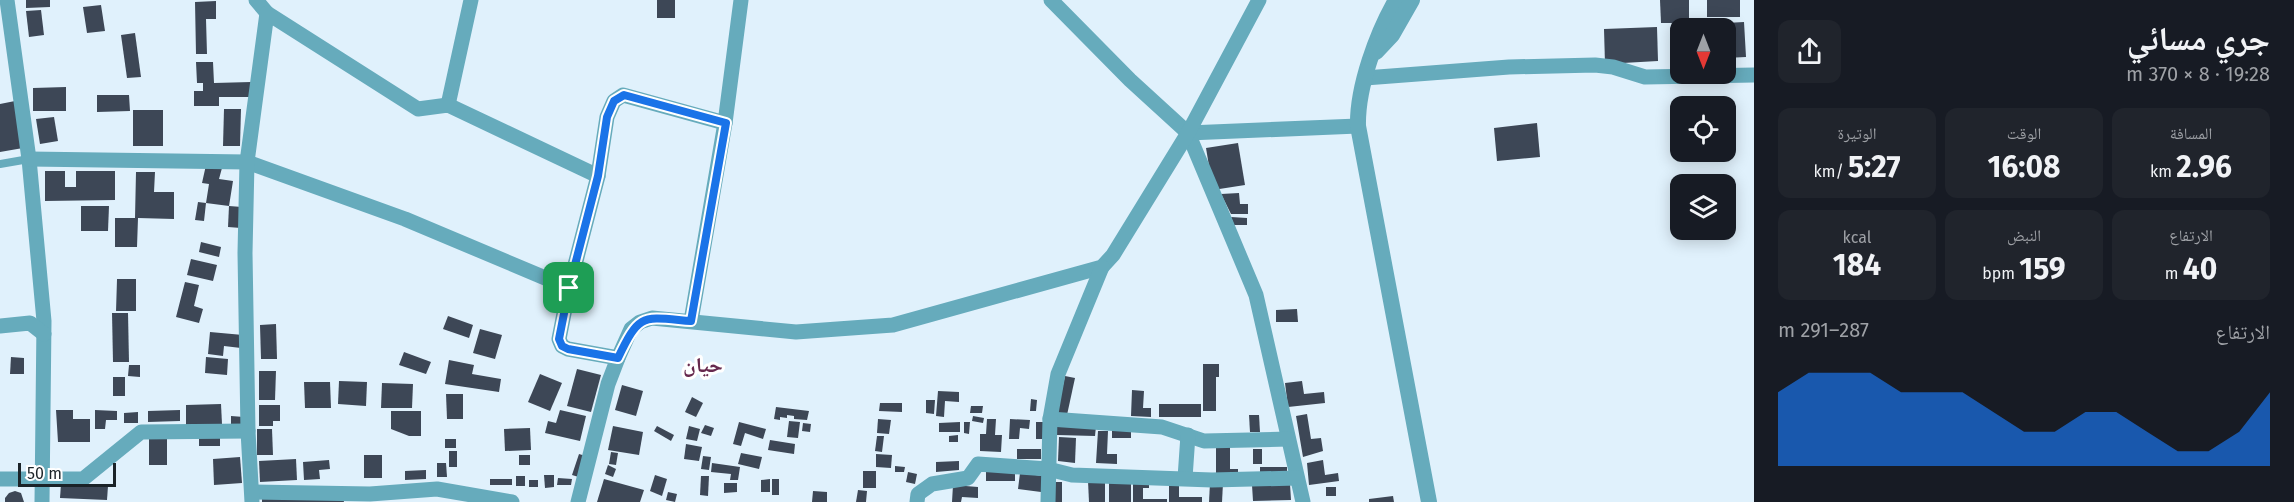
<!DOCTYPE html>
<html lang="ar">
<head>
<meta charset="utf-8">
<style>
	:root { --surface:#171b24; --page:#20242c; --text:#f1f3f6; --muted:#9ea1a6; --accent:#1a73e8 }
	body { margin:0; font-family:"Fira Sans","Noto Naskh Arabic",sans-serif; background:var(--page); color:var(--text); direction:rtl; height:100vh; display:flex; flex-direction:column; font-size:22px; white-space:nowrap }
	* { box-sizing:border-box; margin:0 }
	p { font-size:20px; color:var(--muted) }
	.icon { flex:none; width:33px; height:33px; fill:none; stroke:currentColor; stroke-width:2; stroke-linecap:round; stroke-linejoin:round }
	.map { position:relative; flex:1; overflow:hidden; direction:ltr }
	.panel { display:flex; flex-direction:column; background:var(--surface); width:540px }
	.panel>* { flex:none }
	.needle { width:39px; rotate:180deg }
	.buttons { position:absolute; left:1670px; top:18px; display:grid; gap:12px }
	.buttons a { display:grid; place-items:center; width:66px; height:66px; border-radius:12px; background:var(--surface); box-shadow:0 3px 15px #0003; font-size:30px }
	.scale { position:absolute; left:18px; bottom:15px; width:98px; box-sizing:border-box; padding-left:6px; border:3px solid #1b2328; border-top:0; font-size:16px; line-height:21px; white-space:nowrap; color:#1b2328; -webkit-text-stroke:4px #fff; paint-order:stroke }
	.pin { position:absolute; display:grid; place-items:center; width:51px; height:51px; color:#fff; margin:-26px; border-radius:12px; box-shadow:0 3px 9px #0006 }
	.round { display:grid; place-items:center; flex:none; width:63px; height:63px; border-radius:12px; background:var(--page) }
	.summary { display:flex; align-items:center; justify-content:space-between; height:102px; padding:0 24px }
	h1 { font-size:33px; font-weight:700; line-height:45px }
	.metrics { display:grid; grid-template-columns:repeat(3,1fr); gap:9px; height:102px; padding:6px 24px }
	.metrics div { display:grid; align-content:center; border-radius:12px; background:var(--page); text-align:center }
	.metrics b { font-size:30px; font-weight:700 }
	.metrics small { font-size:16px; font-weight:400 }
	.metrics p { font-size:16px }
	.chart { height:168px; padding:12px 24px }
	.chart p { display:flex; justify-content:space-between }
	.chart svg { width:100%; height:108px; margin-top:6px; fill:var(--accent); opacity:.7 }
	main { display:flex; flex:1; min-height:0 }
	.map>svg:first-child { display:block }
	.building { fill:#3d4756 }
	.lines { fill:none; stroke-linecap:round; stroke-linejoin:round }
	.service { stroke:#66abbc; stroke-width:8 }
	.minor { stroke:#66abbc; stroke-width:15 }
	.tertiary { stroke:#66abbc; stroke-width:16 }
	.route-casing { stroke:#fff; stroke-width:12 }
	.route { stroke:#1a73e8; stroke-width:8 }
	.labels { text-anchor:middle; stroke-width:6; stroke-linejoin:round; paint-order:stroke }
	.district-label { font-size:21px; font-weight:bold; fill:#66294e; stroke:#fff }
</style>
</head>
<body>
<main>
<section class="panel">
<div class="summary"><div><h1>جري مسائي</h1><p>19:28 · 8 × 370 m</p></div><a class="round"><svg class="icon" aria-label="share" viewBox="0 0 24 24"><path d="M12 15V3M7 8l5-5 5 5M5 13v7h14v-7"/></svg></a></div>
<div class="metrics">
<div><p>المسافة</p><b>2.96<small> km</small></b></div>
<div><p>الوقت</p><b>16:08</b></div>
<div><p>الوتيرة</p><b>5:27<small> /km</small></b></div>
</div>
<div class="metrics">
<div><p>الارتفاع</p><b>40<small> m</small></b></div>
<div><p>النبض</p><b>159<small> bpm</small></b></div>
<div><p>kcal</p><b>184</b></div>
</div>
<div class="chart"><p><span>الارتفاع</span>287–291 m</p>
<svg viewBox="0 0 160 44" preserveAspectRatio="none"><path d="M0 44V14L10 6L20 6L30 6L40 14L50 14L60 14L70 22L80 30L90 30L100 22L110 22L120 30L130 38L140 38L150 30L160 14V44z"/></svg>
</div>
</section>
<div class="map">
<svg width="1754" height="502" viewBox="0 0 1754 502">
	<rect width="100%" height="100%" fill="#e0f1fc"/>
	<g class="building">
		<path d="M26 0H50V7L26 8Z"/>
		<rect x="657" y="0" width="18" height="18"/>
		<path d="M1660 0H1689V23H1661Z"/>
		<rect x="1707" y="0" width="33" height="17"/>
		<path d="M216 1V19H206L207 54H196L195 2Z"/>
		<path d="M101 5 105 31 87 33 83 7Z"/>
		<path d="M41 10 44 35 29 37 26 11Z"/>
		<path d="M1744 22 1746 57 1725 58V28H1708V24Z"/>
		<path d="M1657 27 1658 61 1605 64 1604 29Z"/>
		<path d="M135 33 141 77 127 78 121 35Z"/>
		<path d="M196 62H213L214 83 251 82V97H219V106H194V91H203V83H197Z"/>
		<path d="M66 87V111H33V88Z"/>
		<path d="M97 95H129L130 111 97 112Z"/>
		<path d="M15 101 23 148 0 152V104Z"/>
		<path d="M224 109H241L240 146H223Z"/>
		<rect x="133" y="110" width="30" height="36"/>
		<path d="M54 117 58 141 40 144 36 119Z"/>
		<path d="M1537 123 1540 157 1497 161 1494 128Z"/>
		<path d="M1238 143 1245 185 1213 190 1206 148Z"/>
		<path d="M206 165 222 168 219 179 233 181 229 206 206 203 204 221 195 220 198 202 206 203 209 184 202 183Z"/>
		<path d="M45 171H65V187H76V171H115V200L45 201Z"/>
		<path d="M136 172H155L154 192H174V219L138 218 137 247H115V218H135Z"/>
		<path d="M1239 193 1240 204H1248V214H1231L1221 194Z"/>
		<path d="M81 206H109L108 231H81Z"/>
		<path d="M229 206 242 207 241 228 228 227Z"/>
		<path d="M1231 217 1247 218V225H1234Z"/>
		<path d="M201 242 221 247 219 257 199 252Z"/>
		<path d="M191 259 217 265 213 281 187 275Z"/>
		<path d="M117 279H136V311H116Z"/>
		<path d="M185 282 199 285 194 306 203 309 199 323 176 317Z"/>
		<path d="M1297 309 1298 322H1276V310Z"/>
		<path d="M112 313H128L129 362H113Z"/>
		<path d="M448 316 473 325 469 338 443 329Z"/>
		<path d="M276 324 277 359H261L260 325Z"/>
		<path d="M480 329 502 335 495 359 473 353Z"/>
		<path d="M210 332 243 335 241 348 224 346 223 356 208 354Z"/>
		<path d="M404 352 431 362 426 374 399 365Z"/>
		<path d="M11 357 24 358V374H10Z"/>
		<path d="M206 357 228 359 227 375 205 373Z"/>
		<path d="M449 360 474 365 472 374 501 379 499 392 445 384Z"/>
		<path d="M1203 364H1219V377H1216V411H1203Z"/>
		<path d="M129 365H140V377L128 376Z"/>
		<path d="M577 369 601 375 591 412 567 406Z"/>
		<path d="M259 371H276L275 400H259Z"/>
		<path d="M540 374 562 383 550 411 528 402Z"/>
		<path d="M1065 376 1075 378 1067 415 1057 413Z"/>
		<rect x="113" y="377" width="12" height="19"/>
		<path d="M339 381 367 382 366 406 338 404Z"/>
		<path d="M1302 381 1304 394 1324 392 1325 403 1288 407 1285 383Z"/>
		<path d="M304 382H330L331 408H305Z"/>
		<path d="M382 383 413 384 412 408H381Z"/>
		<path d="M622 385 643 391 636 416 615 410Z"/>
		<path d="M1132 390 1144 391 1143 408H1151V417L1131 416Z"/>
		<path d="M938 391 959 392V402L945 401 944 417 936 416Z"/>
		<path d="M446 394H463V419H447Z"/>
		<path d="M692 397 703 403 696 417 685 412Z"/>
		<path d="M1031 399 1037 400 1036 411H1030Z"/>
		<path d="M926 400H935L934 414 926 413Z"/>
		<path d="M880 403H902V412L879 411Z"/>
		<path d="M221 404 222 424 186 425V405Z"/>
		<rect x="1159" y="404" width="42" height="13"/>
		<path d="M259 405H280V421H273V426H259Z"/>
		<path d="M971 406H983L982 413H970Z"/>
		<path d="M776 407 809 411 807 420 794 419V416L787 415V418L780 417V420L774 419Z"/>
		<path d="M56 410H73V419H90V442H58Z"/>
		<path d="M95 410 117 411V420H106L105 429H95Z"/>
		<path d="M180 410V421L148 422V411Z"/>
		<path d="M560 410 586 416 580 441 545 433 548 421 556 423Z"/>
		<path d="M391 411H421V436H409L391 429Z"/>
		<path d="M138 412V423H124V413Z"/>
		<path d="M1307 414 1311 439 1321 438 1323 451 1303 457 1296 416Z"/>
		<path d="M1249 415H1259L1260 432H1250Z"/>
		<path d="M231 416 244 417 243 426H231Z"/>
		<path d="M973 416 984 418 983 423 972 421Z"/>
		<path d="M878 419 891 420 889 434 877 433Z"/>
		<path d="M987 419H996L995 435H1002L1001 452 980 451V434H986Z"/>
		<path d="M1010 419 1030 420 1029 429 1020 428 1019 439H1009Z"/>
		<path d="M789 421 800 422 798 438 787 437Z"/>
		<path d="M739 422 766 429 763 439 745 433 741 446 733 444Z"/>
		<path d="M960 422V432H939V423Z"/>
		<path d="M964 422H970L969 434 964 433Z"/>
		<path d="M1036 422H1045L1044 439H1036Z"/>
		<path d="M803 423 811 424 810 432 802 431Z"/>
		<path d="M705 425 714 428 711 436 701 433Z"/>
		<path d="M1057 425 1096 426 1095 436 1057 435Z"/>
		<path d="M613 426 643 432 639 455 608 450Z"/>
		<path d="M657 426 674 435 671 441 654 431Z"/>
		<path d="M689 426 700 429 697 441 686 439Z"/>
		<path d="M530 428 531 450 505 451 504 429Z"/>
		<path d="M257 429H272L273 455H257Z"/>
		<rect x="1112" y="430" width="19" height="8"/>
		<path d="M1098 431H1108L1107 454H1117V464L1096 463Z"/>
		<path d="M958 435V442H949V436Z"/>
		<rect x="199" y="436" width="21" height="10"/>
		<path d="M877 436H884L882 452 875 451Z"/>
		<path d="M1059 437 1076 438 1075 463 1058 461Z"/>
		<rect x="149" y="439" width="18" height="26"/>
		<rect x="445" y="439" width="11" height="9"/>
		<path d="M770 440 795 444 794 454 768 450Z"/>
		<path d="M686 444 702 447 699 461 684 459Z"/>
		<path d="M1216 446H1230V469H1238V477H1216Z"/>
		<rect x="1017" y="449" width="24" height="10"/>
		<rect x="1253" y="449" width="9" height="15"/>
		<rect x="449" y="451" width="8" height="16"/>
		<path d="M611 452 618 453 616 465 609 464Z"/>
		<path d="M741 453 762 457 759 469 738 464Z"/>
		<path d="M579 454 589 457 582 478 572 475Z"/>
		<path d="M876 454 892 455 891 468 876 467Z"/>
		<rect x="364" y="455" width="18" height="23"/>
		<rect x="519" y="455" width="11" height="10"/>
		<path d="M703 456 711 457 709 470 701 469Z"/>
		<path d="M240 457 242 483 214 485 213 459Z"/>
		<path d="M296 459 297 480 260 482 259 461Z"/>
		<path d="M329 460 330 469 319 470 320 479 304 480 303 462Z"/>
		<path d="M1323 460 1325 475 1338 473 1339 481 1309 485 1307 463Z"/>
		<path d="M959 461V470L936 472V462Z"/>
		<path d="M437 463H446L447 477H437Z"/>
		<path d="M712 463 740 467 738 480H730L731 474 711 472Z"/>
		<path d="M608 465 616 469 613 477 605 474Z"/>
		<path d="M895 466 905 467 904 472H895Z"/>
		<rect x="1260" y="467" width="27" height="10"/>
		<path d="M426 470V479L405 480V471Z"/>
		<rect x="863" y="471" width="13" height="17"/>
		<path d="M908 472 917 474 915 484 906 482Z"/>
		<rect x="986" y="472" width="29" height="9"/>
		<path d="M1020 473 1043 476 1041 492 1018 489Z"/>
		<path d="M544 475H554V487L545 488Z"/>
		<path d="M655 475 667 479 662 496 650 491Z"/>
		<rect x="516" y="476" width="9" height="10"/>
		<path d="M701 476H709L708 496 700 495Z"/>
		<path d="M558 478 572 479 571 485H557Z"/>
		<rect x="490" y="479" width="22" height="6"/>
		<path d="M604 479 644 490 640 502H597Z"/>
		<path d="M770 479V492H761V480Z"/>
		<rect x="772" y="479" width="7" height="16"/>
		<rect x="529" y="480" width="9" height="7"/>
		<path d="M1088 481H1105V502H1089Z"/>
		<rect x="1052" y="482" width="10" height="20"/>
		<rect x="1109" y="482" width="22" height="20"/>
		<path d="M1133 482H1149V488H1143V499H1167V502H1133Z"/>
		<path d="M1169 482H1179V497H1202V502H1169Z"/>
		<path d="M724 483H737V492L724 493Z"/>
		<path d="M1210 483H1223L1222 502H1209Z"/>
		<path d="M61 484 108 486 107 500 60 498Z"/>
		<path d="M1290 484 1291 500 1253 501 1252 485Z"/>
		<path d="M953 485 978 487V498L962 497 961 502H952Z"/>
		<rect x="1326" y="487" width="10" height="9"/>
		<path d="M858 490 867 491 866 502H856Z"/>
		<path d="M15 491 21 493 24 502H5V498L9 493Z"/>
		<path d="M813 491 827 492V502H812Z"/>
		<path d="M668 492 677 494 675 502 666 500Z"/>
		<path d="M1393 496 1394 502H1369V499Z"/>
		<path d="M343 498 344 502H262V499Z"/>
	</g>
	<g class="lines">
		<path class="service" d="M0 164 29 159"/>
		<g class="minor">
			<path d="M7 0 29 159 44 321 42 502"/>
			<path d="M256 0 267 13"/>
			<path d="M1051 0 1130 80 1188 133 1256 295 1303 502"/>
			<path d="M1365 78 1509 67 1595 65 1613 67 1645 77 1754 75"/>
			<path d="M448 105 471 0"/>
			<path d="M1188 133 1358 126"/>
			<path d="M29 159 247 162 405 219 569 288"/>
			<path d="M691 321 725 123 741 0"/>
			<path d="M0 326 30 323 44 334"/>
			<path d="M618 358 568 349 562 346 559 339 569 288 598 176 607 117 614 101 623 95 725 123"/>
			<path d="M1050 419 1162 427 1204 441 1288 439"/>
			<path d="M1185 478 1188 435"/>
			<path d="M0 479H83L141 432 248 431"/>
			<path d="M253 492 370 494 437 489 512 502"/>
			<path d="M252 502 248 431 245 253 247 162 267 13 418 109 448 105 598 176"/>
			<path d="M578 502 608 384 618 358 631 329 640 322 652 318 796 332 893 325 1102 267 1113 255 1188 133 1259 0"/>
			<path d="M917 502 918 494 932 484 968 478 978 464 1048 469 1072 475 1212 480 1297 478"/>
			<path d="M1048 502 1050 419 1058 374 1102 267"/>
		</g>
		<g class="tertiary">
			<path d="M1396 0C1377 33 1357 87 1358 126L1429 502"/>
			<path d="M1376 52 1392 35 1412 0"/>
		</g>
	</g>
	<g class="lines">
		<g class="route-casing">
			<path id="route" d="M624 95 726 123 691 321C642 317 640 312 618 358L568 349 562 346 559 339 569 288 598 176 607 117 614 101Z"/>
		</g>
		<use href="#route" class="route"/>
	</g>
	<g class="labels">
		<g class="district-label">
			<text x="703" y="372">حيان</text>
		</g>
	</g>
</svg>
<div class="buttons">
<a><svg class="needle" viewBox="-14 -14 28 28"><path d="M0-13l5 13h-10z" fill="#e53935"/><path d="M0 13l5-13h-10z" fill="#9ea1a6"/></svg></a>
<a><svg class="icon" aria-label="locate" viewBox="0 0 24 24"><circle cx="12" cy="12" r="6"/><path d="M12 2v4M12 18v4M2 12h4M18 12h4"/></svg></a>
<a><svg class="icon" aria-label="layers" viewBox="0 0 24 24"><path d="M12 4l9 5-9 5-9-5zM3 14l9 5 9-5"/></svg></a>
</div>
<div class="scale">50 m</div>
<div class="pin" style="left:569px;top:288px;background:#1e9e55"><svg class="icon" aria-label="arrive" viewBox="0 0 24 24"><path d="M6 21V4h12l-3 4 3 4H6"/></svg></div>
</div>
</main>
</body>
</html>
